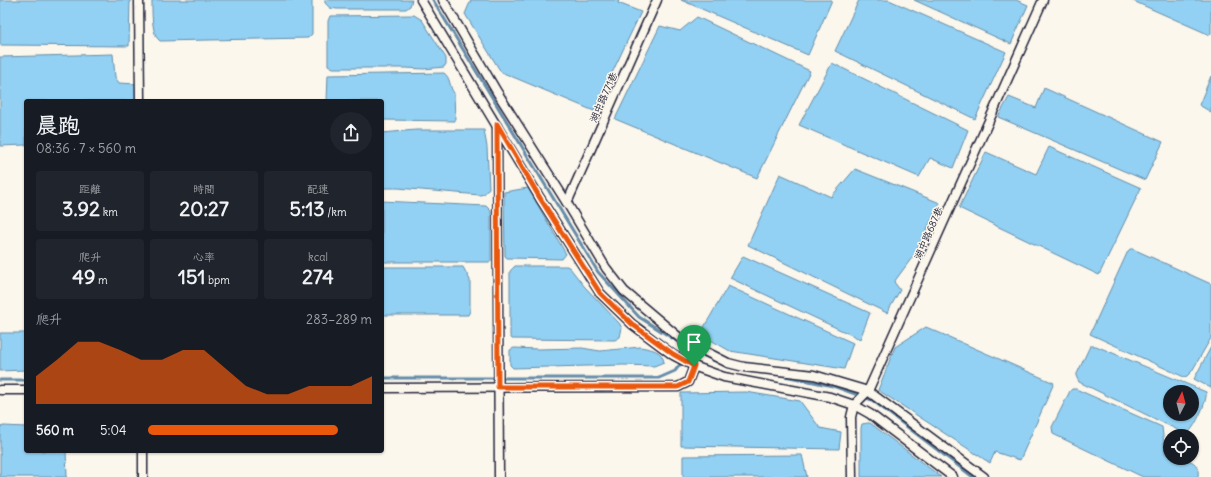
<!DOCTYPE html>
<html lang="zh-TW">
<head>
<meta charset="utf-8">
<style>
	:root { --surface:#171b24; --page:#20242c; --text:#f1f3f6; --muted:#9ea1a6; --accent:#ea580c }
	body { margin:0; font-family:Delius,"LXGW WenKai TC",sans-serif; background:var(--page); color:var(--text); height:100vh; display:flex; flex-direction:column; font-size:15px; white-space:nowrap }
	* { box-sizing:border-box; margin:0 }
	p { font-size:13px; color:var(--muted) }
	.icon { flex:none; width:22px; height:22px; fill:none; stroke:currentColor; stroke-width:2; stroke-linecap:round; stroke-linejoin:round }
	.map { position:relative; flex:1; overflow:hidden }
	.drawer { position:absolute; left:24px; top:99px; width:360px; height:354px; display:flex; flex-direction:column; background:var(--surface); border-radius:4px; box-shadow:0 1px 3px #0004 }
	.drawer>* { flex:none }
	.needle { width:26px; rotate:6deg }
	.tools { position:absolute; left:1163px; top:385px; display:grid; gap:8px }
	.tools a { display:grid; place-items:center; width:36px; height:36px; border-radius:50%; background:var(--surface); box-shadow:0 1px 3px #0004; font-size:20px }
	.pin { position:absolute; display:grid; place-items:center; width:34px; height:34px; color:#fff; margin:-41px -17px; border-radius:50% 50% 50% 0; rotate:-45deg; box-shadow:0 0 4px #0007 }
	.pin .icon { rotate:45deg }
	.round { display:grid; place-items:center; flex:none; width:42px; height:42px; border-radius:21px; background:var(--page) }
	.head { display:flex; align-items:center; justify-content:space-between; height:68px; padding:0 12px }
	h1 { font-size:22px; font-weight:700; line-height:30px }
	.stats { display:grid; grid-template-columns:repeat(3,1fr); gap:6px; height:68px; padding:4px 12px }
	.stats div { display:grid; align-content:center; border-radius:4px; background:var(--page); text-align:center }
	.stats b { font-size:20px; font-weight:700 }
	.stats small { font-size:11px; font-weight:400 }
	.stats p { font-size:11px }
	.chart { height:112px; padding:8px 12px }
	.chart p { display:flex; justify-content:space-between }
	.chart svg { width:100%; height:72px; margin-top:4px; fill:var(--accent); opacity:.7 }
	ul { padding:0 12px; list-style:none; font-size:13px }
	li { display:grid; grid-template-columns:64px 48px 1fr; align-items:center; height:30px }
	li i { height:10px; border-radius:5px; background:var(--accent) }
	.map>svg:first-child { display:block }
	.water { fill:#92d1f3; stroke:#658ba9; fill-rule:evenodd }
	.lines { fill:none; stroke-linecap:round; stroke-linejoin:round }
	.stream { stroke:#658ba9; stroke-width:3 }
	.street-casing { stroke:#22223b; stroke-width:11 }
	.street { stroke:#fbf7ec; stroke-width:8 }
	.route-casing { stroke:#fff; stroke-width:8 }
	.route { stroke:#ea580c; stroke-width:5 }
	.labels { text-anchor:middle; stroke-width:3; stroke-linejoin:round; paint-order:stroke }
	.street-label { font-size:10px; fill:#22223b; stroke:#fbf7ec }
</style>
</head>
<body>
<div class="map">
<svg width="1211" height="477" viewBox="0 0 1211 477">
	<rect width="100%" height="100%" fill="#fbf7ec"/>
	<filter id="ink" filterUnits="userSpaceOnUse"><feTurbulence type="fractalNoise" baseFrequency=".025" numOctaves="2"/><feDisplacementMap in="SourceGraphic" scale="8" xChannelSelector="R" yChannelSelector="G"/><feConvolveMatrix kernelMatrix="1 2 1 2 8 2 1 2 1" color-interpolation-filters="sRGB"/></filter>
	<g filter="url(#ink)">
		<g class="water">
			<path d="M0 0H130L129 46 0 45Z"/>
			<path d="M152 0H312V34L308 38 160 41C151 35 152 10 152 0Z"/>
			<path d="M325 0H412L410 6 406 9H337L330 8 325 3Z"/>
			<path d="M471 0H619L618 3 641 12 594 111 501 72 465 14Z"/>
			<path d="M681 0H832L808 55Z"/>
			<path d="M859 0H889L1006 52 975 119 835 51Z"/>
			<path d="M914 0H1016L1028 5 1011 44Z"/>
			<path d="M1131 0H1211V33L1210 35Z"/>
			<path d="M414 15 422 20 446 58V64L444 67 424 69 406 68H333L328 65V21L330 16Z"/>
			<path d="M697 17 810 71 757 178 615 119 660 26 680 31Z"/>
			<path d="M113 54 115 77 119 83 137 84V101H26V145L0 146V57Z"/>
			<path d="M832 63 968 130 953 168 930 158 919 177 799 125Z"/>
			<path d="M444 73C451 78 449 87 454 93L455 121 382 120V101H327L328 75Z"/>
			<path d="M1211 76V112L1199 105Z"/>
			<path d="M1044 88 1163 142 1145 180 998 117 1009 97 1036 108Z"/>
			<path d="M416 130H484L487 147 489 188 484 194 480 195 398 188H382V133Z"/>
			<path d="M1049 147 1141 188 1099 275 959 208 986 152 1036 174Z"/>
			<path d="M855 169 940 203 914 255 894 282 900 290 887 313 748 245 780 174 831 197Z"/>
			<path d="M528 188 566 254 562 259 507 258 505 256 504 192Z"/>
			<path d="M382 201 486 206 491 211V261L489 262H382Z"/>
			<path d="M1130 249H1133L1211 284V338L1192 371 1187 376 1184 377 1090 334 1128 251Z"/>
			<path d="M743 256 870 313 860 339 730 278Z"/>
			<path d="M515 266H567L570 268 584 286 619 323 622 328 620 337 615 340 512 339 510 336V271Z"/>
			<path d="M382 267H463L470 280V311L468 315H382Z"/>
			<path d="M728 286 853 343 844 369 730 351 700 334Z"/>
			<path d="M926 327 1054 383 1020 460 995 452 990 463 878 390 895 347Z"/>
			<path d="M0 333H26V370L0 371Z"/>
			<path d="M1090 346H1096L1206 392C1208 400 1195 427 1189 432L1184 433 1079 382 1076 376ZM1170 392H1192V414H1170Z"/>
			<path d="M640 347C651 349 662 350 664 362L654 366 624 365 513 368 510 365V350L514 348 538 349 582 348 600 351Z"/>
			<path d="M1211 347V388L1194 379Z"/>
			<path d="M1072 389H1076L1162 427 1165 453C1175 463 1201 453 1198 477H1143L1053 434 1052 427 1070 391Z"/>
			<path d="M746 392 800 401 820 428 841 432 839 449 681 446V393Z"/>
			<path d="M868 423H870L941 477H861V428L862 424Z"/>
			<path d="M4 426 26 427V451H66L67 477H0V427Z"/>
			<path d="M802 455 807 477H683V456Z"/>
		</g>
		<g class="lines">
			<g class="stream">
				<path d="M433 0 598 272 639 317 691 350 713 360"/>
				<path d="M780 375 833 386 872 400 973 477"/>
				<path d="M382 378H659L675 371 691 350"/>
				<path d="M0 380H26"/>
			</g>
			<g class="street-casing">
				<g id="street">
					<path d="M139 0 140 101"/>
					<path d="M421 0 540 198 600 293 632 324 673 355 696 367 724 377 830 397 854 405 870 414 953 477"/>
					<path d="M443 0 497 92 567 203 606 268 624 291 681 339 728 363 744 367 814 375 868 391 984 477"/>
					<path d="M497 126 499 477"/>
					<path d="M567 203 657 0"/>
					<path d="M382 388 678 387 688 382 694 366"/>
					<path d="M0 390H26"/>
					<path d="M143 451V477"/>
					<path d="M852 477 851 417 854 405 868 391 1043 0"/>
				</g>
			</g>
			<use href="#street" class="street"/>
		</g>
	</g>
	<g class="lines" filter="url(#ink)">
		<g class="route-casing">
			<path id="route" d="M497 124 540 198 600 293 632 324 673 354 694 366 688 382 678 387H498Z"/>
		</g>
		<use href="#route" class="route"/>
	</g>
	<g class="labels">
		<g class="street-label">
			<text transform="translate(603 97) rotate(-66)" y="4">湖中路771巷</text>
			<text transform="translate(928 233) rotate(-66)" y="4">湖中路687巷</text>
		</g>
	</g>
</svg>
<div class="tools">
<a><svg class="needle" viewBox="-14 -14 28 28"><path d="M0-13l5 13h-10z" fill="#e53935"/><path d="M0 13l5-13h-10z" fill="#9ea1a6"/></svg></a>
<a><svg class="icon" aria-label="locate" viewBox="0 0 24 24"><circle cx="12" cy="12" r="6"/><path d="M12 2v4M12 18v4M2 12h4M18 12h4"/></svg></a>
</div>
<div class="pin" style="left:694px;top:366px;background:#1e9e55"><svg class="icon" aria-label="arrive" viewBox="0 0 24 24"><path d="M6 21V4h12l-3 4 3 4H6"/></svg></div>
<section class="drawer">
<div class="head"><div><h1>晨跑</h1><p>08:36 · 7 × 560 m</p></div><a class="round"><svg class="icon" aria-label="share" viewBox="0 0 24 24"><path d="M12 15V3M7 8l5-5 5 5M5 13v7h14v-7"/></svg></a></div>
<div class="stats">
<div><p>距離</p><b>3.92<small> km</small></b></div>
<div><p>時間</p><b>20:27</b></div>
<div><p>配速</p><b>5:13<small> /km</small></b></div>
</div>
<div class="stats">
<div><p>爬升</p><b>49<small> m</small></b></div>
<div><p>心率</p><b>151<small> bpm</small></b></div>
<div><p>kcal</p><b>274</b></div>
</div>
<div class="chart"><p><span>爬升</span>283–289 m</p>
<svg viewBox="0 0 160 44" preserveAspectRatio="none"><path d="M0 44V27L10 17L20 6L30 6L40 11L50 17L60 17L70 11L80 11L90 22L100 33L110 38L120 38L130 33L140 33L150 33L160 27V44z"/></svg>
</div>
<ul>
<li><b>560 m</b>5:04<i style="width:85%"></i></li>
</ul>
</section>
</div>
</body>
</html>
